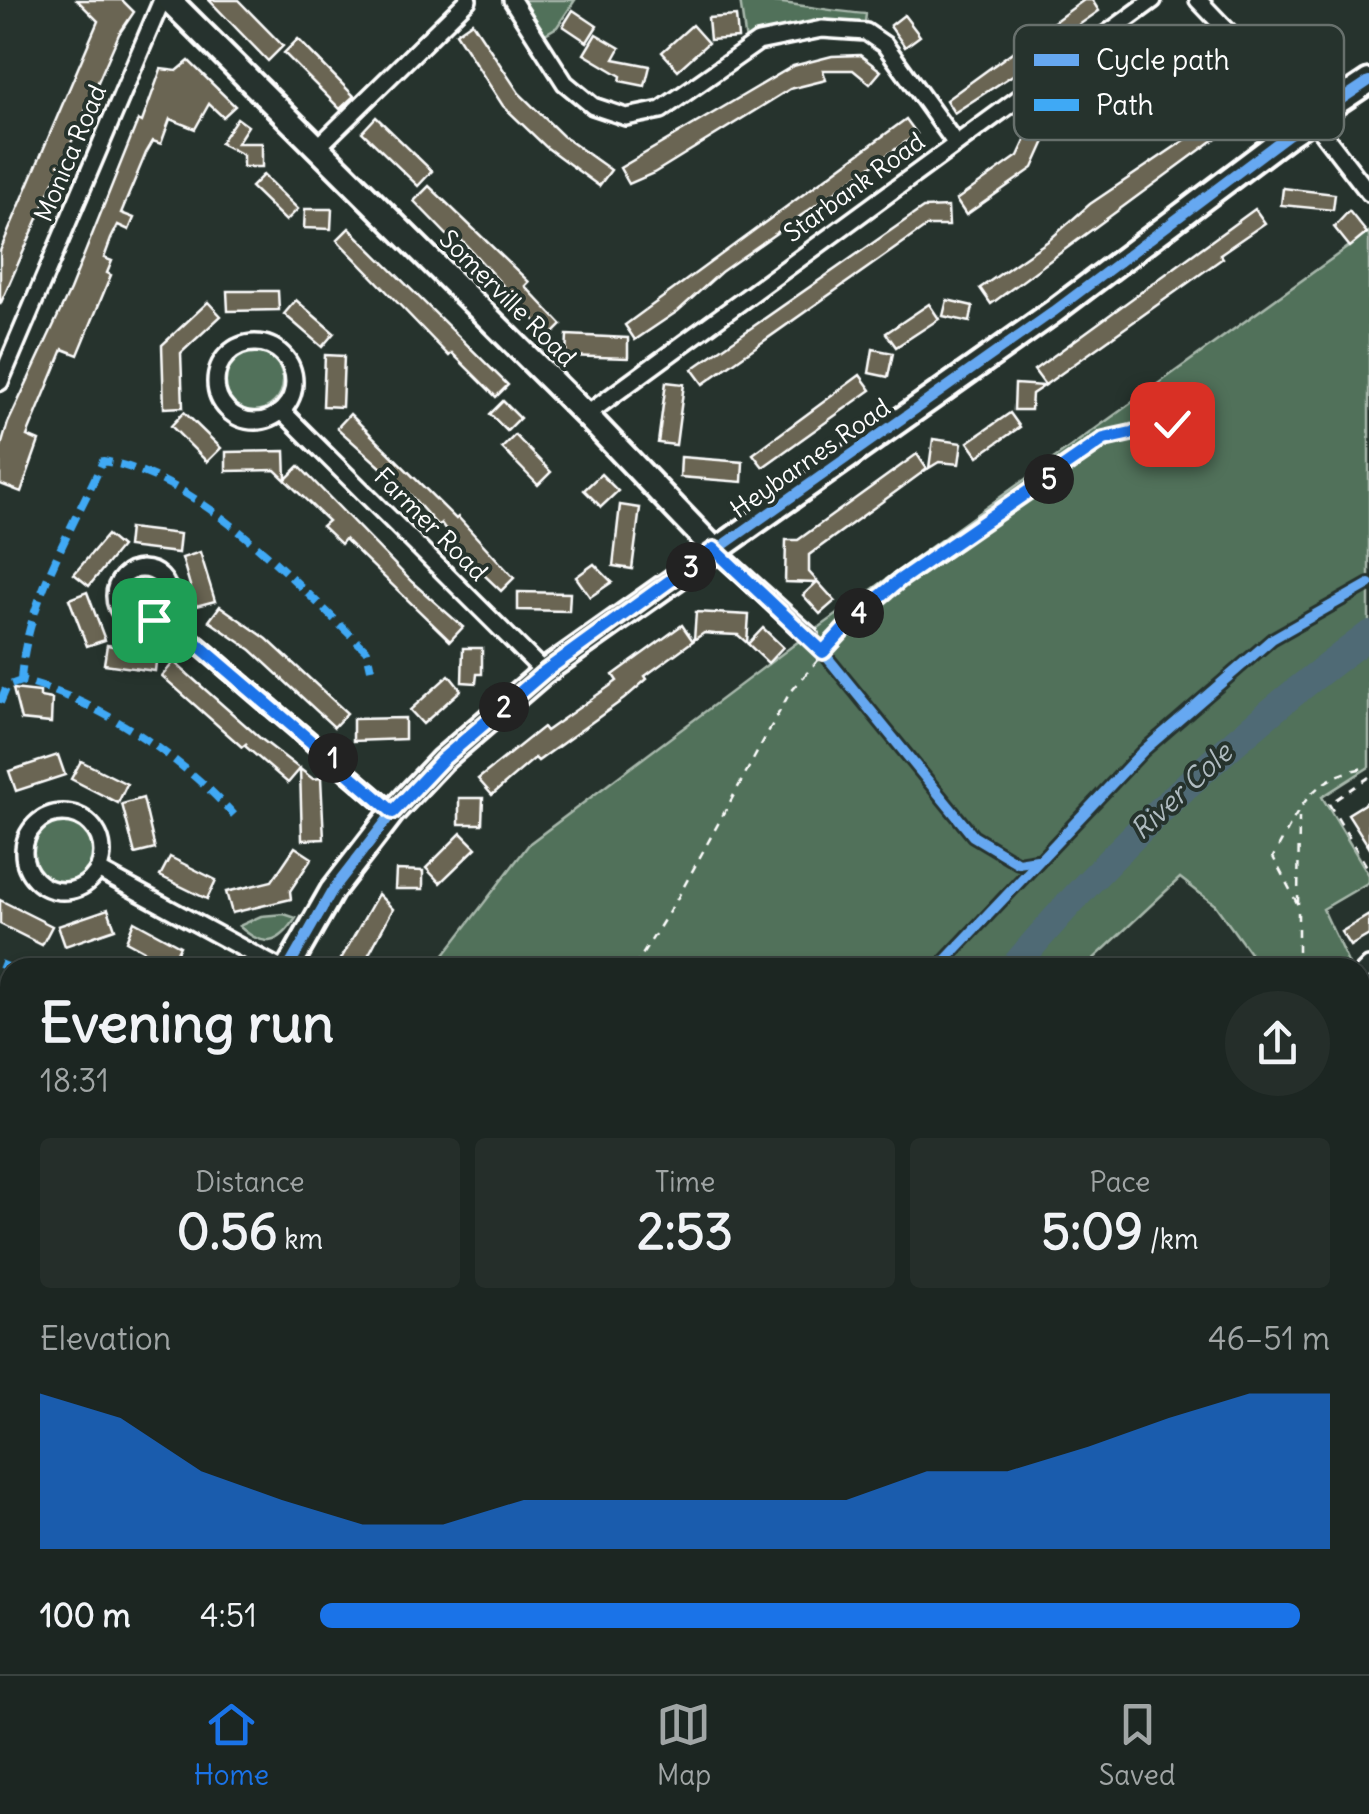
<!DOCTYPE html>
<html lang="en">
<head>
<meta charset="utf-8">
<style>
	:root { --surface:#1c2622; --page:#252e2a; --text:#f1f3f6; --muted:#a0a5a5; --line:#3a4340; --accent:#1a73e8 }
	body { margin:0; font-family:Delius,sans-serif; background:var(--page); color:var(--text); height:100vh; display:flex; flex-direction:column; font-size:38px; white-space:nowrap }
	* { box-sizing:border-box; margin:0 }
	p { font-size:32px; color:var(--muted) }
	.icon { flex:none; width:55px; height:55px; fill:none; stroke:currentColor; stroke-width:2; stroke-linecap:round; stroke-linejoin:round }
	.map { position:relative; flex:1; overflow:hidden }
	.drawer { position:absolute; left:0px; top:958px; width:1370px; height:718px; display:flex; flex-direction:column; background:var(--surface); border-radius:30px 30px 0 0; box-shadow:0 2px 8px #0004,0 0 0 2px var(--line) }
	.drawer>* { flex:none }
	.pin { position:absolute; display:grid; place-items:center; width:85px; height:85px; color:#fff; margin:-42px; border-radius:20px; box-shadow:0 5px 15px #0006 }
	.km { position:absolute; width:50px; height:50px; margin:-25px; border-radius:50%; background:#222; color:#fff; font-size:28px; line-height:50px; text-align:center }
	.round { display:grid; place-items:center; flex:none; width:105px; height:105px; border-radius:52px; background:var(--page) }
	.summary { display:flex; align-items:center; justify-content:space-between; height:170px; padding:0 40px }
	h1 { font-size:55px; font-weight:800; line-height:75px }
	.stats { display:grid; grid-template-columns:repeat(3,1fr); gap:15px; height:170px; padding:10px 40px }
	.stats div { display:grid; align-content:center; border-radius:10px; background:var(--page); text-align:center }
	.stats b { font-size:50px; font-weight:800 }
	.stats small { font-size:28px; font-weight:400 }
	.stats p { font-size:28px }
	.chart { height:280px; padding:20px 40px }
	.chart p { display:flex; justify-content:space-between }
	.chart svg { width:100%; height:180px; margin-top:10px; fill:var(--accent); opacity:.7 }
	ul { padding:0 40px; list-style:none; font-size:32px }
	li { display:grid; grid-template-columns:160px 120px 1fr; align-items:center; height:75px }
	li i { height:25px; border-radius:12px; background:var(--accent) }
	.tab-bar { display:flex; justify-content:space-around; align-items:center; height:140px; border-top:2px solid var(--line); background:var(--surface); font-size:28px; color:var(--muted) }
	.tab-bar a { display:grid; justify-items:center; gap:5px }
	.tab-bar .current { color:var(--accent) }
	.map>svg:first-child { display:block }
	.built { fill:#3a4238 }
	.green { fill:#51715a; stroke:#a8b8ac; stroke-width:2.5 }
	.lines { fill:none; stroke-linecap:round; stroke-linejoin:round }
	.stream { stroke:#95a6ac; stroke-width:5 }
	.river { stroke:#4f6a75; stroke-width:28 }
	.building { fill:#6a6552; stroke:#fff; stroke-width:2.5 }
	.lane-casing { stroke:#fff; stroke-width:15 }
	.street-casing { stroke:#fff; stroke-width:22 }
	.secondary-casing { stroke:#fff; stroke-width:30 }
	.highway-casing { stroke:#fff; stroke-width:38 }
	.path { stroke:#fff; stroke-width:2.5; stroke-dasharray:8 8; stroke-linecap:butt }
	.lane { stroke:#26332d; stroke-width:8 }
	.street { stroke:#26332d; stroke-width:15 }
	.secondary { stroke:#26332d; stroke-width:22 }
	.highway { stroke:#706f59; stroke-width:30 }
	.quiet { stroke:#3fa9f5; stroke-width:8; stroke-dasharray:15 8; stroke-linecap:butt }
	.cycleway-casing { stroke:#26332d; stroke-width:16 }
	.cycleway { stroke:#66a8f1; stroke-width:10 }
	.route-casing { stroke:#fff; stroke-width:20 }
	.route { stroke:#1a73e8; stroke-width:12 }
	.labels { text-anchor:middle; stroke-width:8; stroke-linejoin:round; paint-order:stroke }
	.street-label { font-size:25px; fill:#fff; stroke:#26332d }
	.water-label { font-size:28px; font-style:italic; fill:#b0bcc1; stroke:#26332d }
	.key { fill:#26332d; stroke:#67706c; stroke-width:2.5 }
	.key-label { font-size:28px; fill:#fff }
</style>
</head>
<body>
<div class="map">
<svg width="1369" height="1674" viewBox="0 0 1369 1674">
	<rect width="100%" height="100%" fill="#26332d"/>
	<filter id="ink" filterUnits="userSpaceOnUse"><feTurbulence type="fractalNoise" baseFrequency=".01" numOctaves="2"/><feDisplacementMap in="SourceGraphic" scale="20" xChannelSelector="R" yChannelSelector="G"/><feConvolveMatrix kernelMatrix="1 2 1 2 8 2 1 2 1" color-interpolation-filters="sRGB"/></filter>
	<g filter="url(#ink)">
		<g class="built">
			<path d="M0 1135 10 1138V1431L0 1439Z"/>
			<path d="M1362 1337 1369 1346V1429L1363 1480Z"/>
			<path d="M1360 1615 1369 1616V1674H1185L1187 1665H1360Z"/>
			<path d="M10 1660V1665H406L398 1674H6Z"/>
		</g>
		<g class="green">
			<path d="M522 0H575L557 27 545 34Z"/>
			<path d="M740 0C782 0 824 11 866 14L865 22 807 25 746 42Z"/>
			<path d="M1369 232V767L1322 797 1369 875V882L1323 909 1350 967H1260L1215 905 1180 878 1085 967 434 968 530 843 799 641 811 639 817 629Z"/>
			<circle cx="253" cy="381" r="30"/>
			<circle cx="143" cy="597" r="18"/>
			<circle cx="63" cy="852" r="32"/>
			<path d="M284 914 296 918C279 945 264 949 239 926L261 916Z"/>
		</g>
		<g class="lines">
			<path class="stream" d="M8 1674 12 1665"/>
			<g class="river">
				<path d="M1013 968C1119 841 1236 733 1369 635"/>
				<path d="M0 1608 10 1582"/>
			</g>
		</g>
		<g class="building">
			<path d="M77 0H122L134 12 119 34 0 305V251L98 21Z"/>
			<path d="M209 0H238L283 46 268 61Z"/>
			<path d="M1084 0H1092L1099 11 1053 43 1056 47 954 113 946 100Z"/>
			<path d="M573 10 597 26 587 42 563 26Z"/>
			<path d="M904 15 920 36 905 47 890 26Z"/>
			<path d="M736 16 738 38 710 40 708 18Z"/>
			<path d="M472 22 519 93 563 136 611 170 599 186 546 147 503 106 456 33Z"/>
			<path d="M692 25 708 43 678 70 662 52Z"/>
			<path d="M596 34 620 48 614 59 650 66 645 86 620 81 621 76 584 54Z"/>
			<path d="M298 39 354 96 340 109 284 53Z"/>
			<path d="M1158 41 1206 57 1200 73 1163 61 1110 98 1107 94 1046 139 1033 168 966 215 956 200 1018 156 1032 126 1140 53 1150 67Z"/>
			<path d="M860 55 881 71 870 84 853 70H823L826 80 790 89 654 173 629 184 620 168 793 66 832 56Z"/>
			<path d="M189 61 235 106 223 117 209 104 195 129 170 119 161 144 153 141 146 153 121 213 134 218 129 230 118 225 111 239 104 258 112 261 107 273 111 275 78 355 63 349 27 436 39 441 21 492 0 484V450L8 423 70 290 138 120 142 122 161 69 177 71Z"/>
			<path d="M1211 86H1233L1232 136H1219L991 304 980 288 1048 241 1090 204 1210 123Z"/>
			<path d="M376 117 432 171 418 186 362 132Z"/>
			<path d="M237 118 248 126 237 143H262V167H243V155L220 143Z"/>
			<path d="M906 119 917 134 721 272 678 311 635 340 625 325Z"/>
			<path d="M263 175 298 209 286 221 251 187Z"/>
			<path d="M429 186 529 282 525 286 562 325 550 337 455 233 450 238 414 201Z"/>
			<path d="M1283 188 1335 194 1333 210 1281 205Z"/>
			<path d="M948 207 949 226H927L703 384 692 369 923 208Z"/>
			<path d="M305 209H332L331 229 304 228Z"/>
			<path d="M1255 209 1265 223 1220 254 1223 258 1045 385 1034 370Z"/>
			<path d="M1349 211 1367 233 1350 247 1334 227Z"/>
			<path d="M349 228 508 385 496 397 452 353 449 356 337 240Z"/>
			<path d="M227 291H278L279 310 228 311Z"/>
			<path d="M296 300 334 333 322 347 284 314Z"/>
			<path d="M947 300 973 306 970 322 943 316Z"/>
			<path d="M208 302 221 316 181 353 183 407 164 408 162 345Z"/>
			<path d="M929 304 939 319 896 347 886 333Z"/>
			<path d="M567 335 628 338V358L566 356Z"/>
			<path d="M873 349 893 353 888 377 869 373Z"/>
			<path d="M325 355 344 356 342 407 323 406Z"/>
			<path d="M860 375 871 390 763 467 753 454Z"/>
			<path d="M666 382 684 384 676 445 658 443Z"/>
			<path d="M1015 384 1044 386 1032 394 1031 410H1014Z"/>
			<path d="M503 401 520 418 507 431 490 414Z"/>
			<path d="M184 412 221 448 207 462 171 426Z"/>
			<path d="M1010 413 1020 427 978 456 968 442Z"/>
			<path d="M350 414 456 519 458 517 514 578 501 591 464 556 441 523 438 526 403 487 337 428Z"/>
			<path d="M515 435 551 472 538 485 502 448Z"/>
			<path d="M933 439 962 443 959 464 939 462 929 468Z"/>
			<path d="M285 451 286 479 299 466 412 582 463 627 450 641 345 539 341 544 322 526 328 521 275 470 226 471V452Z"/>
			<path d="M917 454 927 469 809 555V572L835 601 820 614 803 595 816 583 785 582 786 540H798Z"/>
			<path d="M681 457 743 462 742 482 680 477Z"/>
			<path d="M601 474 618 491 601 507 584 490Z"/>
			<path d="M620 505 640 508 632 569 613 566Z"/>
			<path d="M129 528 180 534 178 553 127 547Z"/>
			<path d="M107 535 121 547 89 586 74 574Z"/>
			<path d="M200 552 215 601 196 606 182 558Z"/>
			<path d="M594 564 612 582 590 597 576 577Z"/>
			<path d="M87 592 105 640 87 646 69 599Z"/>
			<path d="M518 592 570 593 569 611 518 610Z"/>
			<path d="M220 606 267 639 347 713 334 727 251 650 209 621Z"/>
			<path d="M696 612 749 615 747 643 738 635 715 634 704 633 694 640Z"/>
			<path d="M682 625 693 641 645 676 647 679 624 699 538 761 535 758 492 795 478 779 543 727 546 731 617 681 613 675Z"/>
			<path d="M763 628 783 647 768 663 748 644Z"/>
			<path d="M107 645 157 653 155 671 104 664Z"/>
			<path d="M463 648H482V674H477L476 683 462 682Z"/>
			<path d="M174 662 260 738 313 779 321 778 324 839 302 840 300 769 288 783 245 746 247 743 242 747 162 676Z"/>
			<path d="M449 675 461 690 423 724 410 710Z"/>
			<path d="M13 689 40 692V697L52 699 51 723 21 720Z"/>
			<path d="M405 718V739L353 741V719Z"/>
			<path d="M58 755 65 775 16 791 9 771Z"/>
			<path d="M81 761 127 784 118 803 71 779Z"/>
			<path d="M143 798 155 849 135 854 122 804Z"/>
			<path d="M459 798H483L482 824H459Z"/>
			<path d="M1369 801V847L1348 814Z"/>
			<path d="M461 833 476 848 440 883 426 868Z"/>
			<path d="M295 847 312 858 290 891 291 899 232 913 226 892 272 881Z"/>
			<path d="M170 857 216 880 207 899 160 876Z"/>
			<path d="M396 870 423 871V889H395Z"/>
			<path d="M378 894 393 909 368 956 362 968H336Z"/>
			<path d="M0 900 52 926 42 945 0 924Z"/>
			<path d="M108 909 115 929 65 946 58 926Z"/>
			<path d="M1369 915V935L1350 946 1341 932Z"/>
			<path d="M134 921 180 946 170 965 126 941Z"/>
		</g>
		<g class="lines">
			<g class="lane-casing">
				<g id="lane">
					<path d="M141 1665 173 1674"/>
					<path d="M49 1674 52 1665"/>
				</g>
			</g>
			<g class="street-casing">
				<g id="street">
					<path d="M512 0 565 83 593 106 626 117 661 110 758 42 822 29 866 32 885 45 956 144"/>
					<path d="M1198 0 1312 119 1369 193"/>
					<path d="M318 147 468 0"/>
					<circle cx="255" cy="382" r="39"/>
					<path d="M0 382 162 0"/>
					<path d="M282 411 544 672"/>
					<path d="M586 415 1153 0"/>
					<path d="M714 549 809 635"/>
					<circle cx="142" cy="596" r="27"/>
					<path d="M162 614 393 812"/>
					<circle cx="63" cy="852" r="39"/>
					<path d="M98 870 279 968"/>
					<path d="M1360 975 1369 966"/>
					<path d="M1360 1326 1369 1319"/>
					<path d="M669 1674 674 1665"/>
					<path d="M1165 1674 1168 1665"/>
				</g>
			</g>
			<g class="secondary-casing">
				<g id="secondary">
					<path d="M169 0 586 415 714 549"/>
					<path d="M288 968 332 891 393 812 442 760 544 672 1053 312 1288 135 1369 81"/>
					<path d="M0 1110 10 1113"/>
					<path d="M925 1674 928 1665"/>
				</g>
			</g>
			<g class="highway-casing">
				<g id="highway">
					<path d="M0 1456 10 1448"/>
					<path d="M1360 1511 1369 1512"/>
					<path d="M0 1529 10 1521"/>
					<path d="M1360 1551 1369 1552"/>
				</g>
			</g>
			<g class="path">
				<path d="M1369 777 1329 804 1369 870"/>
				<path d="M1298 904 1299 817"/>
				<path d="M634 968 677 899 789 694 856 616 1104 439 1172 424"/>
				<path d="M1298 968V905L1273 857C1301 807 1308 777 1369 767"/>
			</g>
			<use href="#lane" class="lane"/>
			<use href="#street" class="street"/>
			<use href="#secondary" class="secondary"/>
			<use href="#highway" class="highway"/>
			<g class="quiet">
				<path d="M21 681C25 605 72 529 103 461 203 477 296 584 367 651L371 669"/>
				<path d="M0 703 7 686 21 681C97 699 183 758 234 815"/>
				<path d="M0 964 10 968"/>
				<path d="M0 1131 10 1134"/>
			</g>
			<g class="cycleway-casing">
				<g id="cycleway">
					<path d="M809 635 973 836 1018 863 1037 860"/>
					<path d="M288 968 332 891 393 812 442 760 544 672 1053 312 1288 135 1369 81"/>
					<path d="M938 968 1143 751 1272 639 1369 584"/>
				</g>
			</g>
			<use href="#cycleway" class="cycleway"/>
		</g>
	</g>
	<g class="lines" filter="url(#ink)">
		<g class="route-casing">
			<path id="route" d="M154 620 162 614 393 812 442 760 544 672 714 549 823 652 856 616 900 580 1104 439 1172 424"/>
		</g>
		<use href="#route" class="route"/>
	</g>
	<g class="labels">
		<g class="street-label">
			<text transform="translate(70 153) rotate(-67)" y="9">Monica Road</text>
			<text transform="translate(854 187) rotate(-36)" y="9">Starbank Road</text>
			<text transform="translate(508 298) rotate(45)" y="9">Somerville Road</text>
			<text transform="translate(810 458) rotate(-35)" y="9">Heybarnes Road</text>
			<text transform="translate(431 524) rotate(45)" y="9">Farmer Road</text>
		</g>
		<g class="water-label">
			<text transform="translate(1181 791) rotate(-43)" y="10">River Cole</text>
		</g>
	</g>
	<rect x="1014" y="25" width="330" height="115" rx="15" class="key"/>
	<rect x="1034" y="54" width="45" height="12" fill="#66a8f1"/>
	<rect x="1034" y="99" width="45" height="12" fill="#3fa9f5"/>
	<g class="key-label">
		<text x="1096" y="70">Cycle path</text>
		<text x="1096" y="115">Path</text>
	</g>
</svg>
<div class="pin" style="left:154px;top:620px;background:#1e9e55"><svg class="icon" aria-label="arrive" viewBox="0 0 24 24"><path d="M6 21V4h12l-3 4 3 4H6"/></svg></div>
<div class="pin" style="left:1172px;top:424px;background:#d93025"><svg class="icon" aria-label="check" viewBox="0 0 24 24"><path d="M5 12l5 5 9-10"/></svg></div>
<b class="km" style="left:333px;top:758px">1</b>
<b class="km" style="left:504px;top:707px">2</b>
<b class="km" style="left:691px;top:567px">3</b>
<b class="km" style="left:859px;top:613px">4</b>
<b class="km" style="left:1049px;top:479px">5</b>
<section class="drawer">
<div class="summary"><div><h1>Evening run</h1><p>18:31</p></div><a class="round"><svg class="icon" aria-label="share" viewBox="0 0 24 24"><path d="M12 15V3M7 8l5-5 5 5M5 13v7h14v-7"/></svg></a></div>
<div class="stats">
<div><p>Distance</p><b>0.56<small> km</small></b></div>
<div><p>Time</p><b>2:53</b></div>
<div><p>Pace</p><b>5:09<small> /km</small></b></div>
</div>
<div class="chart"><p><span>Elevation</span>46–51 m</p>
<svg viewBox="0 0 160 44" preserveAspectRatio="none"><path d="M0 44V6L10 12L20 25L30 32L40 38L50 38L60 32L70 32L80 32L90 32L100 32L110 25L120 25L130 19L140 12L150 6L160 6V44z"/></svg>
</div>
<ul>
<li><b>100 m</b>4:51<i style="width:97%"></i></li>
</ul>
</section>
</div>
<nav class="tab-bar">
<a class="current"><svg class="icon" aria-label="home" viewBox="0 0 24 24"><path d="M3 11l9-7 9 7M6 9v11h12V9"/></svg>Home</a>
<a><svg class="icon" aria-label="map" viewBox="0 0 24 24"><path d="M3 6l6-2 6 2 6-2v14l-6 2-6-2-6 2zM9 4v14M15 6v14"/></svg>Map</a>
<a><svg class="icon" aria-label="saved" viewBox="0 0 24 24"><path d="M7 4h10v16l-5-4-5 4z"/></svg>Saved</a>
</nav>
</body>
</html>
